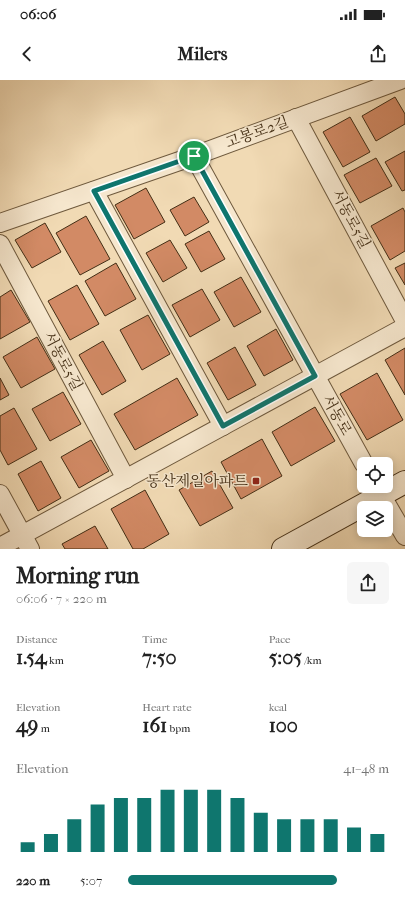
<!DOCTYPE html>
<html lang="en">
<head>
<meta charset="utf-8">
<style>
	:root { --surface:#fff; --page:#f6f6f6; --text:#222; --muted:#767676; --accent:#0f766e }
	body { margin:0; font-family:"IM FELL French Canon","Noto Serif KR",serif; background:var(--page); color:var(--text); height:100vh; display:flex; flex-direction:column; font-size:15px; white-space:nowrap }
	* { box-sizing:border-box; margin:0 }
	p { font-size:13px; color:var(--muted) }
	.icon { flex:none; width:22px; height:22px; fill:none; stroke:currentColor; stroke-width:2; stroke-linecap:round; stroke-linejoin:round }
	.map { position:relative; height:469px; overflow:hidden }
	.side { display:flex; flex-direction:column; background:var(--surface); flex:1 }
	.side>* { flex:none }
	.controls { position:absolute; left:357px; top:377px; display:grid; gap:8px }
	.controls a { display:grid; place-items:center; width:36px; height:36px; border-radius:6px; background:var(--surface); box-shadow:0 2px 10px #0003; font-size:20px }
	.pin { position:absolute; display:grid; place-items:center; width:34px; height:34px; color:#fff; margin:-17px; border:2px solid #fff; border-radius:50%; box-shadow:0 1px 4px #0007 }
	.round { display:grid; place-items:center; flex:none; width:42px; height:42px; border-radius:6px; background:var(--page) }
	.headline { display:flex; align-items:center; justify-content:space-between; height:68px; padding:0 16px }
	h1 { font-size:22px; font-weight:700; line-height:30px }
	.metrics { display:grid; grid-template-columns:repeat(3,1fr); gap:6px; height:68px; padding:4px 16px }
	.metrics div { display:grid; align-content:center }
	.metrics b { font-size:20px; font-weight:700 }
	.metrics small { font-size:11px; font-weight:400 }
	.metrics p { font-size:11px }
	.chart { height:112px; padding:8px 16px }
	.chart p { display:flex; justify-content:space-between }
	.chart svg { width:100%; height:72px; margin-top:4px; stroke:var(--accent); stroke-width:6 }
	ul { padding:0 16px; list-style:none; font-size:13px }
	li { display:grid; grid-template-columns:64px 48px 1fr; align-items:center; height:30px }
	li i { height:10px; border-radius:5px; background:var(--accent) }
	.status { display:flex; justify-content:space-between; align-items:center; height:28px; padding:0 20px; background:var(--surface); direction:ltr }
	.status svg { height:11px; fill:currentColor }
	header { display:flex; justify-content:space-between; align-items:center; height:52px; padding:0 16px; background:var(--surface); font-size:18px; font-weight:700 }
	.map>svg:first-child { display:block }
	.building { fill:#d28a65; stroke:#432e15 }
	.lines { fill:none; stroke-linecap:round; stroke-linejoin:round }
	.street-casing { stroke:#6e593d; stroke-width:20 }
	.secondary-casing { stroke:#432e15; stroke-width:24 }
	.street { stroke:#f6e7ce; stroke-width:18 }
	.secondary { stroke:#f6e7ce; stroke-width:22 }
	.route-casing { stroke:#fff; stroke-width:8 }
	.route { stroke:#0f766e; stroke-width:5 }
	.poi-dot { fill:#8f2418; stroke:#f6e7ce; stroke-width:1.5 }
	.labels { text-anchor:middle; stroke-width:3; stroke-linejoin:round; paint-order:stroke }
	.street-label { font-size:15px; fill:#432e15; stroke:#f6e7ce }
	.poi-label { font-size:15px; fill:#432e15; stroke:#f6e7ce; text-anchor:end }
</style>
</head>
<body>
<div class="status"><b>06:06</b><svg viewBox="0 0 49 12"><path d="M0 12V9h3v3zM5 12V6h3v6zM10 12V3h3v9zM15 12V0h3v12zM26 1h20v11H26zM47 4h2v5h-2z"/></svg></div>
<header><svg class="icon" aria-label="back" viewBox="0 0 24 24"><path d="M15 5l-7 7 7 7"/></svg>Milers<svg class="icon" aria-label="share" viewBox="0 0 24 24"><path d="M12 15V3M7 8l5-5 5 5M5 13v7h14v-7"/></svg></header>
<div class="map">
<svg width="405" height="469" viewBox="0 0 405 469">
	<rect width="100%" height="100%" fill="#f1dab4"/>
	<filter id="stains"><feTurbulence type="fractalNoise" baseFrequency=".005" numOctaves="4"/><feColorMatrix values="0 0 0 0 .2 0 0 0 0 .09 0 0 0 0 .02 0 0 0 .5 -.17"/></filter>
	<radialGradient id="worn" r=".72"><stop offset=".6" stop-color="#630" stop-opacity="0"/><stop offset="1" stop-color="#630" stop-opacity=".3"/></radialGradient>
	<g class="building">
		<path d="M395 17 405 34V44L376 61 362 36Z"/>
		<path d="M350 37 370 72 343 87 323 52Z"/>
		<path d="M405 71V110L402 111 385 82Z"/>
		<path d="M376 78 392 106 360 123 344 95Z"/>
		<path d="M146 108 165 142 134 159 115 125Z"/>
		<path d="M194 117 209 142 185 156 170 130Z"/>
		<path d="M403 128 405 132V171L390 180 371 146Z"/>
		<path d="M86 136 110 179 80 195 56 153Z"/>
		<path d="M45 143 61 172 32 188 15 160Z"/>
		<path d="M209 151 225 179 201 192 185 164Z"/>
		<path d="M170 160 187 188 163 202 146 173Z"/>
		<path d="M116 183 136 219 105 236 85 201Z"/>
		<path d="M405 183V205L395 188Z"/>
		<path d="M241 197 261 232 234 247 214 212Z"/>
		<path d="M77 205 99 244 70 260 48 221Z"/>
		<path d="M202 209 220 240 190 257 172 225Z"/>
		<path d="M11 210 30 242 0 259V217Z"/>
		<path d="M148 235 170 274 142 290 120 250Z"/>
		<path d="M276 249 293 280 264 296 247 266Z"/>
		<path d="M37 257 55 289 21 308 3 277Z"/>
		<path d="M103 261 126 301 102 315 79 275Z"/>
		<path d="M235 267 256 305 228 320 207 283Z"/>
		<path d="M405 268V315L385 280Z"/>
		<path d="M377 293 403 340 367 360 340 314Z"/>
		<path d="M0 298 9 315 0 320Z"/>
		<path d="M177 298 198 335 135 370 114 334Z"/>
		<path d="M63 312 81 344 50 361 32 329Z"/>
		<path d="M315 327 335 361 291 386 272 352Z"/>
		<path d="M14 328 37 369 8 385 0 370V336Z"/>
		<path d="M262 359 282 396 241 419 221 382Z"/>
		<path d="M91 360 109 391 79 408 61 377Z"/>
		<path d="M41 381 61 418 38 431 18 394Z"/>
		<path d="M212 391 233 428 200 446 179 410Z"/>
		<path d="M145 410 169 454 143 469H133L111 429Z"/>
		<path d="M95 446 108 469H65L62 464Z"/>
	</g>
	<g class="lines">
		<g class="street-casing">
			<g id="street">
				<path d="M296 38 405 241"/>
				<path d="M194 76 364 384"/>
				<path d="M94 111 223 346"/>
				<path d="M0 143 194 76 400 0"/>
				<path d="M0 164 126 399"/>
				<path d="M376 406 405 456"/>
				<path d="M0 414 30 469"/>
				<path d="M0 467 405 247"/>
			</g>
		</g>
		<g class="secondary-casing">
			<path id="secondary" d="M283 469 405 402"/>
		</g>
		<use href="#street" class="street"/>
		<use href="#secondary" class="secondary"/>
	</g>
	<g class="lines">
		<g class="route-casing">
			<path id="route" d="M194 76 315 296 223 346 94 111Z"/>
		</g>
		<use href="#route" class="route"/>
	</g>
	<rect class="poi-dot" x="252" y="397" width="8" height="8" rx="2"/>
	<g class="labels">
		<g class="street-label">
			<text transform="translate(257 52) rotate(-20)" y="5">고봉로2길</text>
			<text transform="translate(351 139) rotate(62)" y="5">서동로5길</text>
			<text transform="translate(63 281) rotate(62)" y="5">서동로5길</text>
			<text transform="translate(337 335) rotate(61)" y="5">서동로</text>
		</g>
		<g class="poi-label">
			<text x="248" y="406">동산제일아파트</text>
		</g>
	</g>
	<rect width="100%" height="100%" filter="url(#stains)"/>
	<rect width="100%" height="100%" fill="url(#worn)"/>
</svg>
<div class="controls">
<a><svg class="icon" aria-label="locate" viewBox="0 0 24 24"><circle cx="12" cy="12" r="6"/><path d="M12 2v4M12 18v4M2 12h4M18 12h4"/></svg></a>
<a><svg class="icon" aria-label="layers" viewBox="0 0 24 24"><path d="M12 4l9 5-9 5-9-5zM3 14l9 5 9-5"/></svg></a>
</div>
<div class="pin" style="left:194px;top:76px;background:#1e9e55"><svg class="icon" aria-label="arrive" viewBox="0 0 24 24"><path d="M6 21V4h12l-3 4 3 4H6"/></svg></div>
</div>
<section class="side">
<div class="headline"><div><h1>Morning run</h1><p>06:06 · 7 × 220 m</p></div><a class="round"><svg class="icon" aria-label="share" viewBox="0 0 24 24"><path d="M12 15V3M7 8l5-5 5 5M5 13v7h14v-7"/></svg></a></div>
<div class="metrics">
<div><p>Distance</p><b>1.54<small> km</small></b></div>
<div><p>Time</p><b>7:50</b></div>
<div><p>Pace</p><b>5:05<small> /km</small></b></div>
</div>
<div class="metrics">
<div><p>Elevation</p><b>49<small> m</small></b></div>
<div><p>Heart rate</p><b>161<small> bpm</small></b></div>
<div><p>kcal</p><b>100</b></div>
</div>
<div class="chart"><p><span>Elevation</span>41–48 m</p>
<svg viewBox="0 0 160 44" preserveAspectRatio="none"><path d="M5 44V38M15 44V33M25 44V24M35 44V15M45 44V11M55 44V11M65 44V6M75 44V6M85 44V6M95 44V11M105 44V20M115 44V24M125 44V24M135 44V24M145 44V29M155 44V33"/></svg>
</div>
<ul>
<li><b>220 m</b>5:07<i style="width:80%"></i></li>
</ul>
</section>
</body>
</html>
